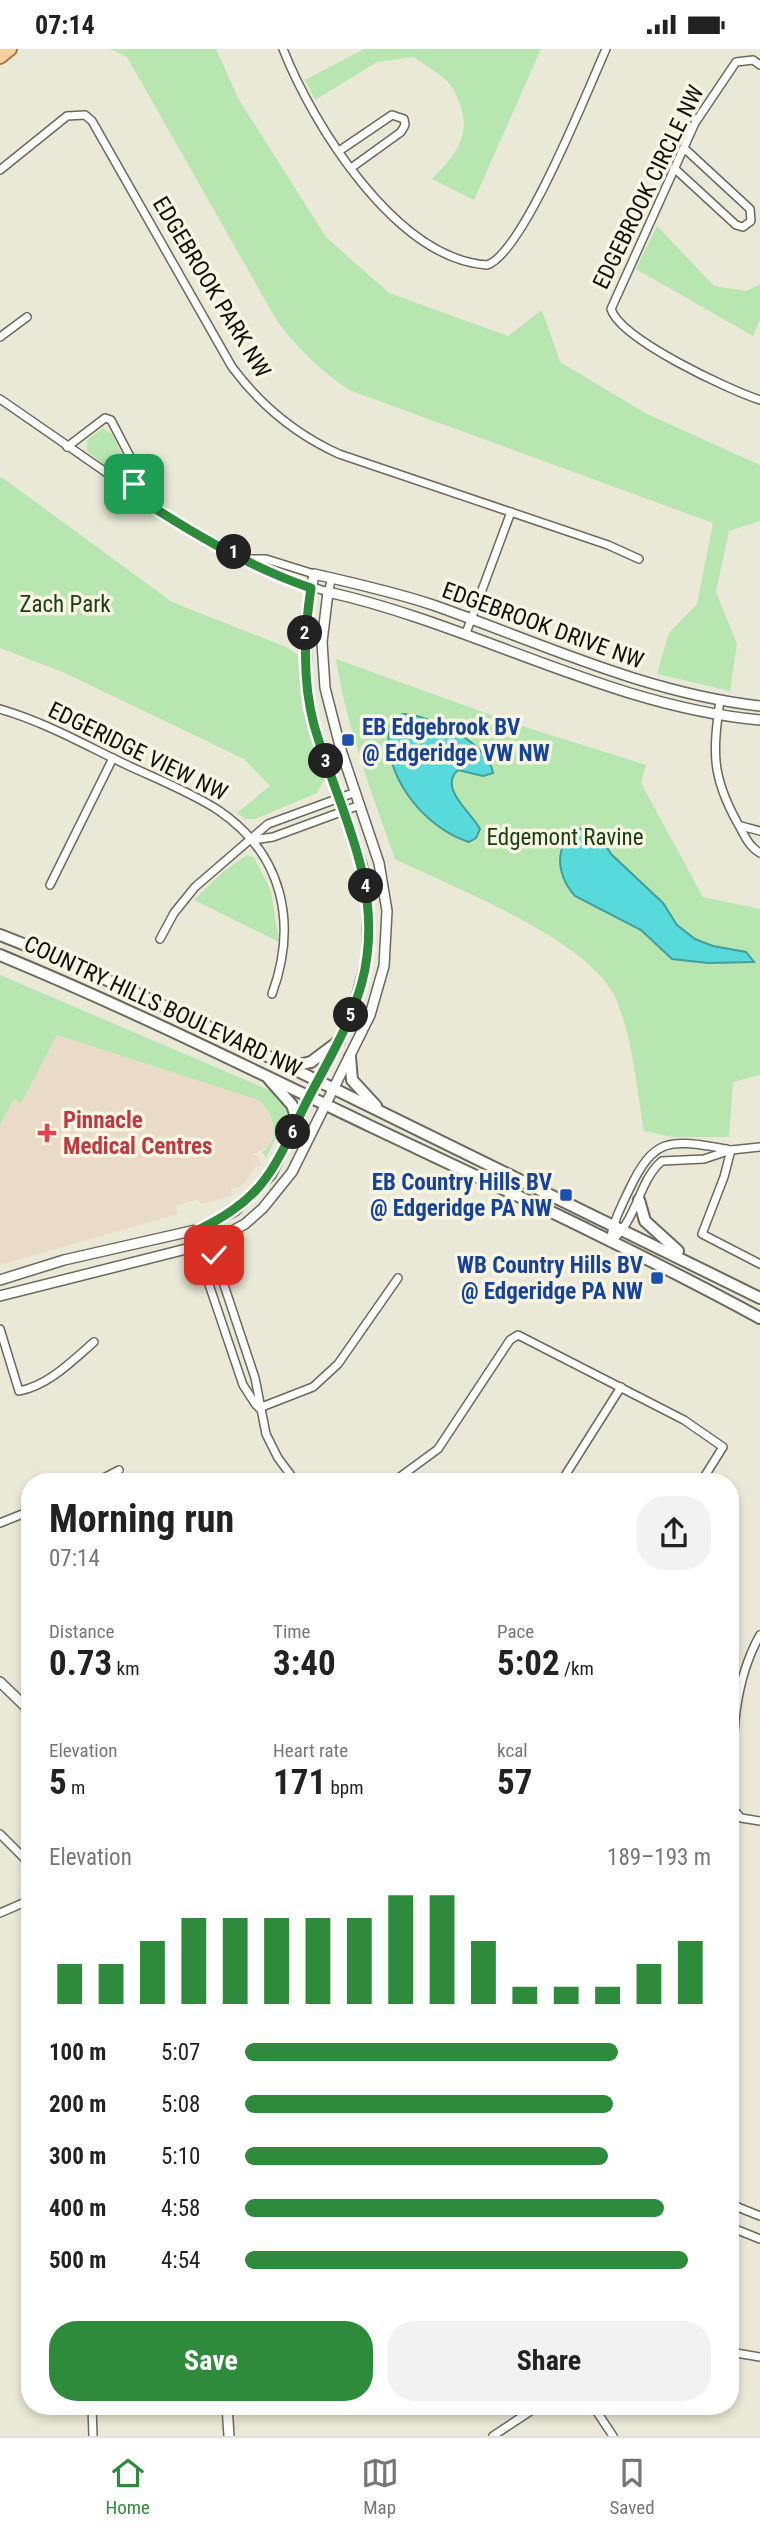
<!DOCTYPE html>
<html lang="en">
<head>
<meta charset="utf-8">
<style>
	:root { --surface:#fff; --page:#f2f2f2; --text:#222; --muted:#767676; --line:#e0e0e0; --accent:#2f8b3c }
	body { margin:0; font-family:"Roboto Condensed",sans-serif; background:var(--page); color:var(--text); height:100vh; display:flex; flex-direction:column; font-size:26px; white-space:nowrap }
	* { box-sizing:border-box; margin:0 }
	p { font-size:23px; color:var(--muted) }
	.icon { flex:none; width:38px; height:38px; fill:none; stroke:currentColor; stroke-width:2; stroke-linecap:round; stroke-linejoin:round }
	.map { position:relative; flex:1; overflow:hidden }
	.drawer { position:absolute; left:21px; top:1424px; width:718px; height:942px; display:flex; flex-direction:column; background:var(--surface); border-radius:28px; box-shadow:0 4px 10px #0003 }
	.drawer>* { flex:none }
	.pin { position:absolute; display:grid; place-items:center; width:60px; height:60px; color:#fff; margin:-30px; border-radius:14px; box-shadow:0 4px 10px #0006 }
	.km { position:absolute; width:35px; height:35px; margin:-18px; border-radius:50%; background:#222; color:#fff; font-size:19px; line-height:35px; text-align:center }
	.round { display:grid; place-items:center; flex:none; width:74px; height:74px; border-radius:28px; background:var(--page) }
	.summary { display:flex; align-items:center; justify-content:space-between; height:119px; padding:0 28px }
	h1 { font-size:38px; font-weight:700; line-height:52px }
	.metrics { display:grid; grid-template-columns:repeat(3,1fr); gap:10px; height:119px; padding:7px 28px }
	.metrics div { display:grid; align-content:center }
	.metrics b { font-size:35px; font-weight:700 }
	.metrics small { font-size:19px; font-weight:400 }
	.metrics p { font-size:19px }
	.chart { height:196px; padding:14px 28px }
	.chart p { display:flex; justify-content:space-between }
	.chart svg { width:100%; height:126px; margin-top:7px; stroke:var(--accent); stroke-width:6 }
	.action { display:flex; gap:14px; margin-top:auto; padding:14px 28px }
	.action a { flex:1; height:80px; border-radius:28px; background:var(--accent); color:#fff; font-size:28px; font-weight:700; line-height:80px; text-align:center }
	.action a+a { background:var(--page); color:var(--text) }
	ul { padding:0 28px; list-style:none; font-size:23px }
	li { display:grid; grid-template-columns:112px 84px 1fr; align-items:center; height:52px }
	li i { height:18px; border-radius:9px; background:var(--accent) }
	.status { display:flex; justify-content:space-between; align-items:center; height:49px; padding:0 35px; background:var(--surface); direction:ltr }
	.status svg { height:19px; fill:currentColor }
	.tabs { display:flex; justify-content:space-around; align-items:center; height:98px; border-top:2px solid var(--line); background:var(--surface); font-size:19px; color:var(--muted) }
	.tabs a { display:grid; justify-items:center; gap:4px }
	.tabs .active { color:var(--accent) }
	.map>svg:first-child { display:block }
	.commercial { fill:#e9dbc8 }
	.green { fill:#b8e6b0 }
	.water { fill:#58dadb; stroke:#439d9c; stroke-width:2 }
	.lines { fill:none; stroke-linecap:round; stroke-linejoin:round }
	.minor-casing { stroke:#6b695a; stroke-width:10 }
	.tertiary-casing { stroke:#6b695a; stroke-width:12 }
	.secondary-casing { stroke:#6b695a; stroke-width:14 }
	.primary-casing { stroke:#a77a46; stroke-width:16 }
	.minor { stroke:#fff; stroke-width:7 }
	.tertiary { stroke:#fff; stroke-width:9 }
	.secondary { stroke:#fff; stroke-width:10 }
	.primary { stroke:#fbd1a4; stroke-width:12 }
	.route-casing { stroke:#fff; stroke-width:14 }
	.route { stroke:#2f8b3c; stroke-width:9 }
	.transit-dot { fill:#1a4fb4; stroke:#f8f5e5; stroke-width:2.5 }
	.health-dot { fill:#e0444e; stroke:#f8f5e5; stroke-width:2.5 }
	.labels { text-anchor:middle; stroke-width:7; stroke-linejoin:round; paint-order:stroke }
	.street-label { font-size:23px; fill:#11100a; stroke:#f8f5e5 }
	.park-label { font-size:23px; fill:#194012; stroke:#f8f5e5 }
	.transit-label { font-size:23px; font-weight:bold; fill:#164399; stroke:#f8f5e5; text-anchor:end }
	.health-label { font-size:23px; font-weight:bold; fill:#be3a42; stroke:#f8f5e5; text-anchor:start }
</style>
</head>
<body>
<div class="status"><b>07:14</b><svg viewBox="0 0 49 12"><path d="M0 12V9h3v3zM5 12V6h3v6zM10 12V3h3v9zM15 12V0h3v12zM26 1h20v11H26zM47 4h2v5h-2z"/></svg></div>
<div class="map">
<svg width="760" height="2387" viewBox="0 0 760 2387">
	<rect width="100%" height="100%" fill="#eae8d7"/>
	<path class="commercial" d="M57 986 258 1051 269 1063 274 1079 270 1097 251 1106H258L261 1116 255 1118 242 1137 231 1140 232 1147 201 1155 198 1150 176 1157 178 1165 0 1216V1076L14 1050 21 1054Z"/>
	<g class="green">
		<path d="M110 0H216L238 49 326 188 389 244 508 287 542 261 560 313 647 365 760 416V472L729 482 716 543 737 595 730 642 657 625 669 584 697 555 713 474 349 341C317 318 302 304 277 272L127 8Z"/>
		<path d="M364 0H541L474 151 432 130C462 100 475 80 452 38 445 27 424 16 414 8L377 13 315 51 305 31Z"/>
		<path d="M657 177 714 237 747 242 760 235V270L753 287 636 220Z"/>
		<path d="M103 379 112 385 128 417 125 427H118L87 402V391Z"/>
		<path d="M0 427 172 553 286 598 298 606 302 657 325 729 317 744 255 770H245L237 764 270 737 244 710 65 624 0 599Z"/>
		<path d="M336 610 516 675 646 716 641 734 703 848 760 860V1026L733 1033 729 1088H672L644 1082C637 1042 632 982 614 946 585 889 452 838 395 810 372 744 347 680 336 610Z"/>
		<path d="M247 806 254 808 271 842 279 893 194 851 224 822Z"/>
		<path d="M0 926 271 1042 286 1056 287 1065 266 1109 262 1103C282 1090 274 1064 258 1051L57 986 21 1054 14 1050 0 1076Z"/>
	</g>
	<g class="water">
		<path d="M403 665C431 666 488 694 493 724L483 727 458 721C438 739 471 763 480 780L476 789 469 793C423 779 377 721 391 671Z"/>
		<path d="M586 778 597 782 611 805 663 854 677 876 695 890 713 897 746 903 754 913 708 914 672 910 641 881 575 847C554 824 553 788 586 778Z"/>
	</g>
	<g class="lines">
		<g class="minor-casing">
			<g id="minor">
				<path d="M283 0C313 76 396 210 487 216 523 205 588 40 606 0"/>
				<path d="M760 16 753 11 736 13 695 74 611 260C620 290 729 341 760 351"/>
				<path d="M339 102 392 66 404 70 405 76 401 83 351 119"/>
				<path d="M674 119 736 176 743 178 751 172 750 160 684 99"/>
				<path d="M0 121 67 67 85 66 92 72 232 318C261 357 295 385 339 405L608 496 639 510"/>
				<path d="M0 288 27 268"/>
				<path d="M0 350 185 478 248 510 263 522 328 543 332 529"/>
				<path d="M67 398 105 369 111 371 137 421 138 428 128 442"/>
				<path d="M249 510H266L314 525"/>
				<path d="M466 584 511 463"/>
				<path d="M720 651C713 703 711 726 737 773 744 785 748 797 760 804"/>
				<path d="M0 660C45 673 85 696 127 716 157 730 190 743 218 761 283 805 298 874 272 945"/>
				<path d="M741 777 760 782"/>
				<path d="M253 791 273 788 360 756"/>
				<path d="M50 836 113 709"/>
				<path d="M160 890 174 864 195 838 268 775 356 743"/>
				<path d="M731 1101 724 1128 702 1185 760 1215"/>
				<path d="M200 1180 210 1194 255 1329 266 1385 278 1409 296 1433"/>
				<path d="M200 1180 196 1197 243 1336 256 1356"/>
				<path d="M610 1192C613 1173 621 1158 629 1141 655 1086 670 1091 727 1100"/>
				<path d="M610 1193C638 1171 638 1132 662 1112L704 1110 731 1101 760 1098"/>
				<path d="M0 1280 19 1342C48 1337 72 1312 94 1293"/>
				<path d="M259 1359 313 1338 338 1315 398 1229"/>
				<path d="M96 1433 119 1421"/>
				<path d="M393 1433 438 1400 510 1291 518 1286 684 1371 723 1398 701 1433"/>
				<path d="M561 1433 621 1338"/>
				<path d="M0 1474 30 1462"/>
				<path d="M760 1586C730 1639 732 1702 734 1761L741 1769 760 1772"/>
				<path d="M0 1785 30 1815"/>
				<path d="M0 1864 30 1851"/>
				<path d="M730 2155 760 2167"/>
				<path d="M730 2178 760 2190"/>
				<path d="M730 2303 760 2308"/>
				<path d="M92 2357 93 2387"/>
				<path d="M593 2357 613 2387"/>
				<path d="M493 2387 538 2357"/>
			</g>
		</g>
		<g class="tertiary-casing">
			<g id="tertiary">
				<path d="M0 1231 64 1211 200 1180 235 1162 271 1126 352 964 367 909 368 854 362 816 314 675 307 642 306 571 314 525C354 534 394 543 433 556 541 594 645 644 760 657"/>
				<path d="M0 1247 210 1194 245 1175 263 1159 292 1123 370 966 384 917 387 862 379 814 341 701 325 639 322 593 328 543C475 576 609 657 760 671"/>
				<path d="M0 1633 30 1662"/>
				<path d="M227 2357 229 2387"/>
			</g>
		</g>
		<g class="secondary-casing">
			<g id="secondary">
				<path d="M0 886 66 912 198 973 760 1249"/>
				<path d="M0 906C126 958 247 1018 370 1077 501 1139 633 1200 760 1269"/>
				<path d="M350 1008 352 1031 376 1057"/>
				<path d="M290 1018 311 1013 339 992"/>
				<path d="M269 1030 292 1056 297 1071"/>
				<path d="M639 1151 645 1172 678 1202"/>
			</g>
		</g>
		<g class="primary-casing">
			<path id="primary" d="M0 8 10 0"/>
		</g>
		<use href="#minor" class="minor"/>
		<use href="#tertiary" class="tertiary"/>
		<use href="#secondary" class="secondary"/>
		<use href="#primary" class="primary"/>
	</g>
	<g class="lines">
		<g class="route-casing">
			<path id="route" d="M134 435 128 442C184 479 248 518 311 539 304 584 302 631 314 676 336 753 378 824 367 907 361 960 330 1007 306 1054 275 1116 267 1148 200 1180L214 1206"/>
		</g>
		<use href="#route" class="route"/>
	</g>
	<g class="transit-dot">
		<rect x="341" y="684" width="14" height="14" rx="3.5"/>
		<rect x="559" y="1139" width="14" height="14" rx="3.5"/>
		<rect x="650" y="1222" width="14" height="14" rx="3.5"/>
	</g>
	<path class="health-dot" d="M43.5 1073.5h7v7h7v7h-7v7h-7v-7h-7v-7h7z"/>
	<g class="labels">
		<g class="street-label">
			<text transform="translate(648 138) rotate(-64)" y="8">EDGEBROOK CIRCLE NW</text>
			<text transform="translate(212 238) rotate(59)" y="8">EDGEBROOK PARK NW</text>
			<text transform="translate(543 576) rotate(20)" y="8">EDGEBROOK DRIVE NW</text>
			<text transform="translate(138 702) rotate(26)" y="8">EDGERIDGE VIEW NW</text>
			<text transform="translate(163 957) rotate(25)" y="8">COUNTRY HILLS BOULEVARD NW</text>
		</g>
		<g class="park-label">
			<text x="65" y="563">Zach Park</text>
			<text x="565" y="796">Edgemont Ravine</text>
		</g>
		<g class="transit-label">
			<text x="362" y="686" text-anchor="start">EB Edgebrook BV<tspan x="362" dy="26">@ Edgeridge VW NW</tspan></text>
			<text x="552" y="1141">EB Country Hills BV<tspan x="552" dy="26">@ Edgeridge PA NW</tspan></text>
			<text x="643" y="1224">WB Country Hills BV<tspan x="643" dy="26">@ Edgeridge PA NW</tspan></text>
		</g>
		<g class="health-label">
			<text x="63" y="1079">Pinnacle<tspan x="63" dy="26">Medical Centres</tspan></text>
		</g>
	</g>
</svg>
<div class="pin" style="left:134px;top:435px;background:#1e9e55"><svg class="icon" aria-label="arrive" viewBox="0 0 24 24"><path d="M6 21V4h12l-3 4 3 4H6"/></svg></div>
<div class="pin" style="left:214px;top:1206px;background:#d93025"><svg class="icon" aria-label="check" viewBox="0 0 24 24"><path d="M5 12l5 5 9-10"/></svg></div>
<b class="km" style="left:234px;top:503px">1</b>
<b class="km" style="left:305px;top:584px">2</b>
<b class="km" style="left:326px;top:712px">3</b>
<b class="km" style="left:366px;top:837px">4</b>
<b class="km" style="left:351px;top:966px">5</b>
<b class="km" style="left:293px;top:1083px">6</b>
<section class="drawer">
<div class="summary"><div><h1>Morning run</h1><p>07:14</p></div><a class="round"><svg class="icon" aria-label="share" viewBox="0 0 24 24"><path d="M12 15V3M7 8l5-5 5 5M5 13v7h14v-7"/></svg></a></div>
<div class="metrics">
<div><p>Distance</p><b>0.73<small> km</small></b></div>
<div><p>Time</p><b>3:40</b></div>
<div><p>Pace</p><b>5:02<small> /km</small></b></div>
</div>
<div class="metrics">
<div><p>Elevation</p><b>5<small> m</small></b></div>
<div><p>Heart rate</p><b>171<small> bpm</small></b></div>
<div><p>kcal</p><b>57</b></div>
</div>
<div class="chart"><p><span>Elevation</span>189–193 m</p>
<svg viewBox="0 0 160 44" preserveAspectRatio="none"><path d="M5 44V30M15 44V30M25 44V22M35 44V14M45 44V14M55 44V14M65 44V14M75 44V14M85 44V6M95 44V6M105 44V22M115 44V38M125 44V38M135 44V38M145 44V30M155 44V22"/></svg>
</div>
<ul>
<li><b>100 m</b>5:07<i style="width:80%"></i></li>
<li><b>200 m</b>5:08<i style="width:79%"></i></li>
<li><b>300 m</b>5:10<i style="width:78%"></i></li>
<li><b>400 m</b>4:58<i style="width:90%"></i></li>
<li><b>500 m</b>4:54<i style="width:95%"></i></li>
</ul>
<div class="action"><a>Save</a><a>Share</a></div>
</section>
</div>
<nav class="tabs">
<a class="active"><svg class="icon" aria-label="home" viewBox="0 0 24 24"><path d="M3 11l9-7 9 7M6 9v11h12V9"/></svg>Home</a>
<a><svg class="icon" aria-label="map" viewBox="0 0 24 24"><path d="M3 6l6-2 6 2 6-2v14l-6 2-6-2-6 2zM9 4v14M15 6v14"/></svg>Map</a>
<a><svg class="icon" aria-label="saved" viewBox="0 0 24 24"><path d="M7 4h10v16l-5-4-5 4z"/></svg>Saved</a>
</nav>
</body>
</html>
